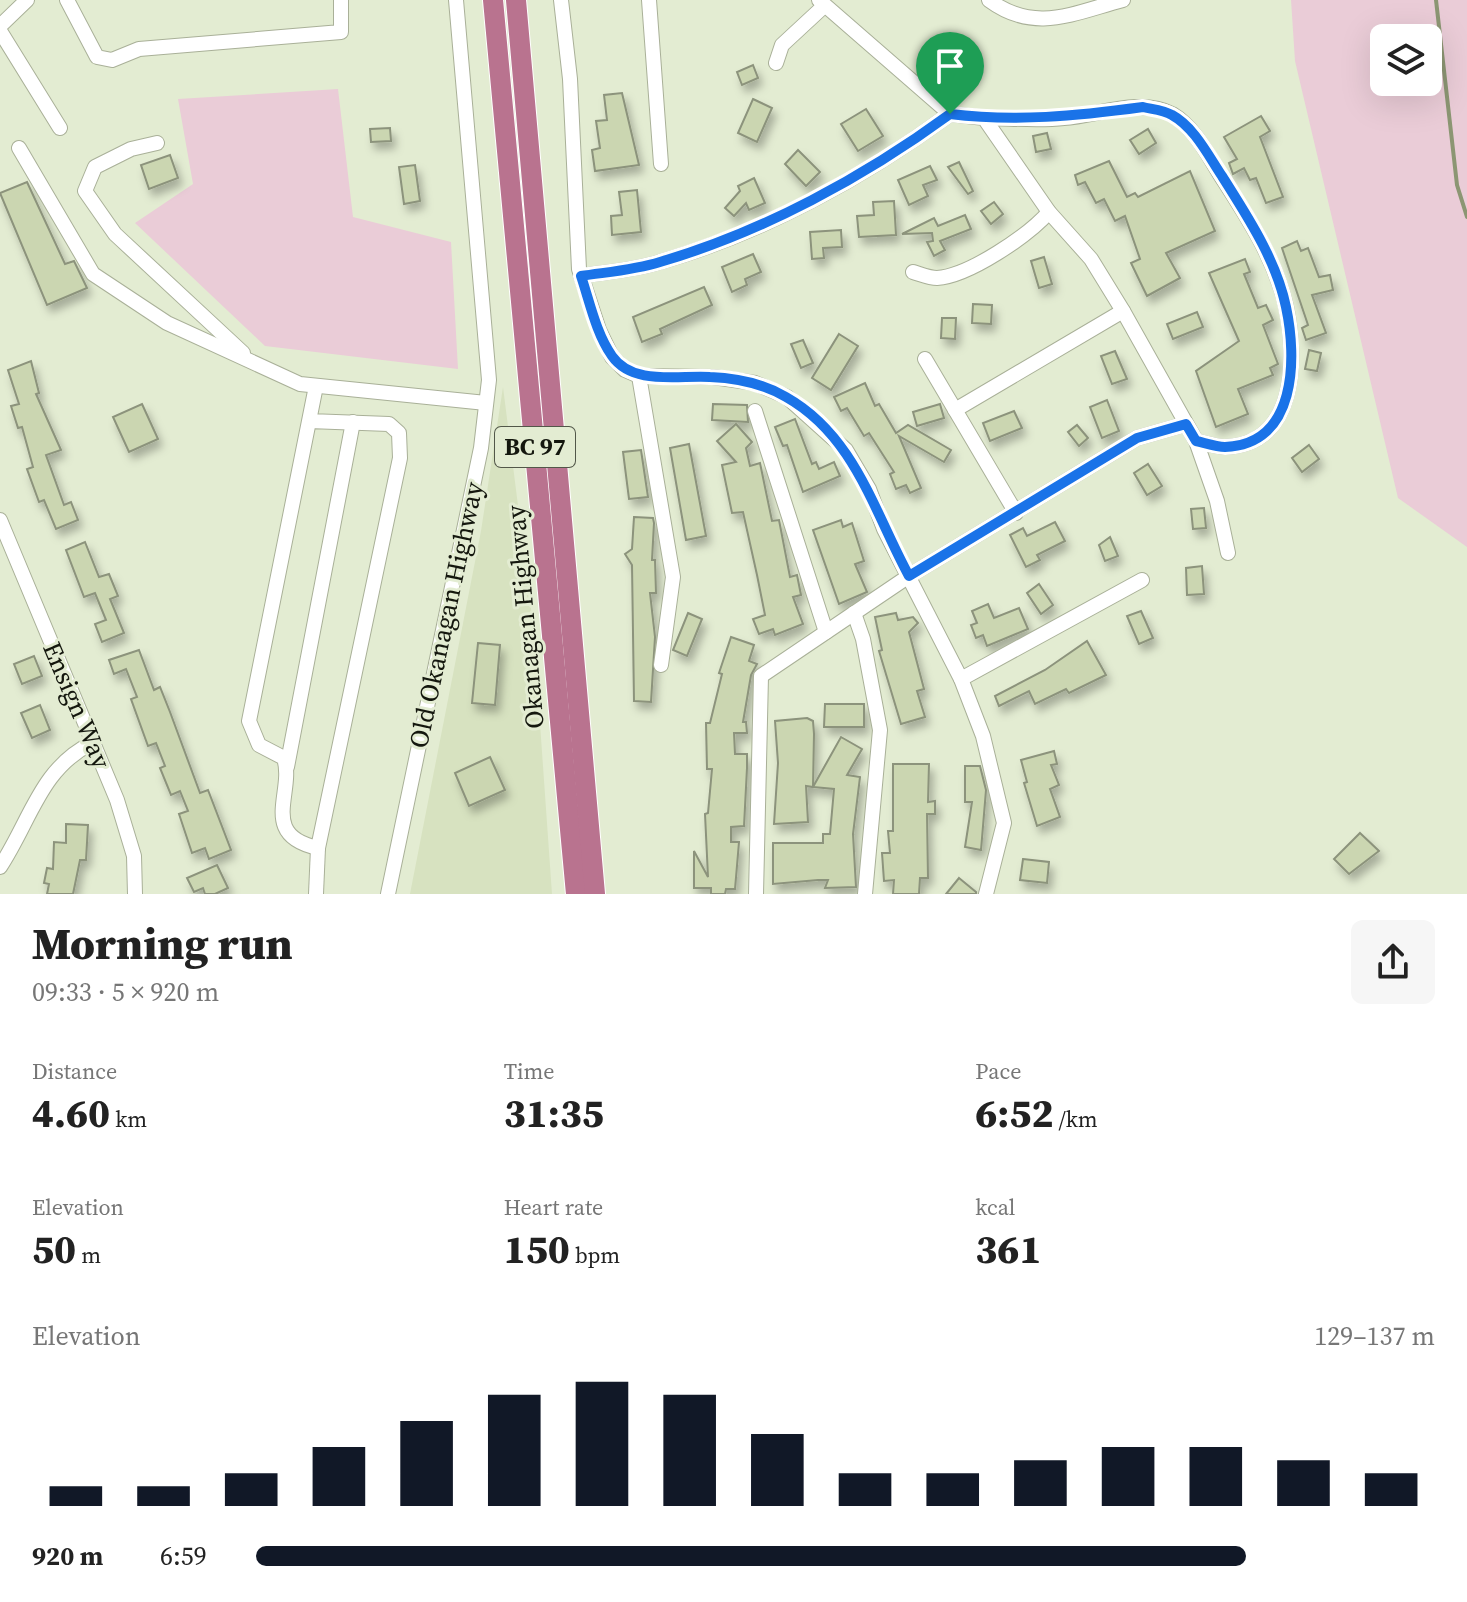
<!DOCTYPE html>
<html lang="en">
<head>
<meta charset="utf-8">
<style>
	:root { --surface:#fff; --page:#f6f6f6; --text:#222; --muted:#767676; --accent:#111827 }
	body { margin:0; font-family:"Source Serif 4",serif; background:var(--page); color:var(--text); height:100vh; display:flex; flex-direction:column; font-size:30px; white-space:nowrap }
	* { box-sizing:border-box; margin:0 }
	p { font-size:26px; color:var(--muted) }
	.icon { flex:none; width:44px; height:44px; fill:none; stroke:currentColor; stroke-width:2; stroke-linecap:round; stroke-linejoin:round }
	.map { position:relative; height:894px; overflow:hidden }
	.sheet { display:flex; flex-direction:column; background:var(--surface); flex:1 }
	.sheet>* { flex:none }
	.controls { position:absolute; left:1370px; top:24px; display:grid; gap:16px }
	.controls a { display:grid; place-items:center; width:72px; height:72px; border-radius:12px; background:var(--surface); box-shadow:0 8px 32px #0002; font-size:40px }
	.pin { position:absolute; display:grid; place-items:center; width:68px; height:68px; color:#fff; margin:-82px -34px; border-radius:50% 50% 50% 0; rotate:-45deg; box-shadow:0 0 8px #0007 }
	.pin .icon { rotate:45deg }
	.round { display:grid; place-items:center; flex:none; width:84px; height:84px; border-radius:12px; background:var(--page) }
	.overview { display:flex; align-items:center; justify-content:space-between; height:136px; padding:0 32px }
	h1 { font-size:44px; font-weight:800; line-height:60px }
	.stats { display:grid; grid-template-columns:repeat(3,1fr); gap:12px; height:136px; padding:8px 32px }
	.stats div { display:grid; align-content:center }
	.stats b { font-size:40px; font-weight:800 }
	.stats small { font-size:22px; font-weight:400 }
	.stats p { font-size:22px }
	.chart { height:224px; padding:16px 32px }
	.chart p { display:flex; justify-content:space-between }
	.chart svg { width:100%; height:144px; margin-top:8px; stroke:var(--accent); stroke-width:6 }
	ul { padding:0 32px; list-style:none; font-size:26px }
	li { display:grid; grid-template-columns:128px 96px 1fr; align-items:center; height:60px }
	li i { height:20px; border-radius:10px; background:var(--accent) }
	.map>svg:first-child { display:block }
	.built { fill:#d7e2c0 }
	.green { fill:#eaccd7; fill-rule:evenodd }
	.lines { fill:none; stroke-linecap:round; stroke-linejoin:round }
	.stream { stroke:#8c9673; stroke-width:4 }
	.building { fill:#cbd6b1; stroke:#8c937c; stroke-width:2; filter:url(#shadow) }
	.minor-casing { stroke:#a9b098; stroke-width:16 }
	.highway-casing { stroke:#fff; stroke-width:22 }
	.minor { stroke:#fff; stroke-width:14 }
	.highway { stroke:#b9738f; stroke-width:20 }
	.route-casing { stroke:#fff; stroke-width:16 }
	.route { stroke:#1a73e8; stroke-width:10 }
	.labels { text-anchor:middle; stroke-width:6; stroke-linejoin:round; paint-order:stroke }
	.shield { fill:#e3ecd2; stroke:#525749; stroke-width:2 }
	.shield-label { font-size:24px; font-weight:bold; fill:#14170e }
	.street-label { font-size:26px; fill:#14170e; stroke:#e3ecd2 }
</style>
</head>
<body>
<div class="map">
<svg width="1467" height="894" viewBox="0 0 1467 894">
	<defs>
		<filter id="shadow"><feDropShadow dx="4" dy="7" stdDeviation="4" flood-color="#0004"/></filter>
	</defs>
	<rect width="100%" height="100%" fill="#e3ecd2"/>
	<path class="built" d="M503 387 533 624 552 894H410L481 531Z"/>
	<g class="green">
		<path d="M1291 0H1467V547L1398 498 1295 61ZM1428 38V82H1384V38Z"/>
		<path d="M338 89 353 217 451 242 458 369 265 346 135 223 193 184 178 99Z"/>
	</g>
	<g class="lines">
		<path class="stream" d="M1436 0 1457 185 1467 217"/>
	</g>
	<g class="building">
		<path d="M753 65 758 78 742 85 737 72Z"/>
		<path d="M622 93 639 165 595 171 592 150 600 148 596 121 607 120 604 95Z"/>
		<path d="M753 99 772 108 757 142 738 133Z"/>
		<path d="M866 109 883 136 858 151 841 124Z"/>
		<path d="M1261 116 1270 131 1260 137 1283 197 1266 203 1256 178 1250 180 1244 168 1233 174 1229 163 1237 159 1224 137Z"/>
		<path d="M390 128 391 141 371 142 370 129Z"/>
		<path d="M1148 129 1156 143 1139 154 1130 140Z"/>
		<path d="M1047 133 1051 149 1036 152 1033 136Z"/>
		<path d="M798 150 820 172 806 186 785 164Z"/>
		<path d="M170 155 178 178 149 189 141 165Z"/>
		<path d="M1109 161 1127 197 1135 193 1138 197 1190 171 1215 231 1166 253 1180 278 1147 296 1131 263 1140 259 1125 216 1115 221 1104 199 1096 203 1085 182 1078 185 1075 175Z"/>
		<path d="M959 162 973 191 968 194 948 167Z"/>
		<path d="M415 165 420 201 404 204 399 167Z"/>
		<path d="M930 166 937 180 923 185 928 196 909 205 898 180Z"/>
		<path d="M754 178 765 203 749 210 746 203 734 216 725 208 740 191 738 186Z"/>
		<path d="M27 182 65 264 74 261 87 288 47 305 0 193Z"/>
		<path d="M637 190 641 232 612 235 611 216 622 215 619 192Z"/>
		<path d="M894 201 896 235 859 237 857 216 874 215 873 202Z"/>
		<path d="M994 202 1003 214 991 224 981 211Z"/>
		<path d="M965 215 971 229 940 241 945 250 934 256 927 242 933 241 932 233 902 234 934 218 938 226Z"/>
		<path d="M841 230 842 247 823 248 824 258 812 259 810 232Z"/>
		<path d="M1297 241 1301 251 1308 248 1319 277 1330 275 1333 290 1312 295 1326 333 1306 340 1302 328 1308 325 1282 248Z"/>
		<path d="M753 254 761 272 745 279 747 285 732 292 722 267Z"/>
		<path d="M1044 257 1052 284 1039 288 1031 261Z"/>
		<path d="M1245 259 1250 272 1244 274 1258 308 1266 305 1273 320 1263 325 1278 364 1270 368 1273 375 1238 389 1248 414 1216 427 1196 371 1239 341 1209 273Z"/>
		<path d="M704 287 712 305 660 329 662 334 642 342 633 317Z"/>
		<path d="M973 304 992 305 991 324 972 323Z"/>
		<path d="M1197 312 1203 327 1173 339 1167 324Z"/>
		<path d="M942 318H956L955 339 941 338Z"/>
		<path d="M839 334 858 346 831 390 812 378Z"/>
		<path d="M803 340 813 363 801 368 791 344Z"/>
		<path d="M1309 350 1321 353 1317 371 1305 369Z"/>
		<path d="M1115 351 1127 379 1112 384 1101 356Z"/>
		<path d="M31 361 39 393 36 394 61 450 46 455 64 505 71 502 78 520 56 529 44 500 39 502 27 469 33 467 22 427 18 428 11 406 19 404 8 370Z"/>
		<path d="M865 383 875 406 879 404 896 433 908 425 951 450 944 462 899 436 921 488 910 493 906 485 896 489 890 474 894 472 869 433 864 436 847 408 841 411 834 397Z"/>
		<path d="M1107 400 1119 431 1102 438 1090 407Z"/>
		<path d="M142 404 158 439 129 452 113 417Z"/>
		<path d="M713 404 747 405 748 422 712 420Z"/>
		<path d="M940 404 944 418 917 426 913 412Z"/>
		<path d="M1014 411 1022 428 990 441 983 423Z"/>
		<path d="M795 419 812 464 816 462 819 469 834 462 840 476 803 492 787 445 783 446 775 427Z"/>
		<path d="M736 424 752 442 746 448 750 466 760 463 772 521 779 520 790 577 797 575 801 595 793 597 803 624 775 635 773 629 759 634 753 619 765 615 757 575 743 512 732 513 722 465 736 462 717 441Z"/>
		<path d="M1077 425 1088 438 1079 446 1068 432Z"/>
		<path d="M689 444 706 536 686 540 670 448Z"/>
		<path d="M1309 445 1319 459 1302 472 1292 458Z"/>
		<path d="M641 450 648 497 629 499 623 452Z"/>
		<path d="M1148 464 1162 486 1147 495 1134 473Z"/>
		<path d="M1204 508 1206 528 1193 529 1191 509Z"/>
		<path d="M634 517 653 518 654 523 652 560H655L656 593H650L655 637 651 702 634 701 632 565 625 554 632 549Z"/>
		<path d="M841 520 843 527 852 523 864 561 855 564 867 592 839 604 813 530Z"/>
		<path d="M1055 522 1065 541 1037 555 1040 560 1026 567 1010 535 1023 528 1027 536Z"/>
		<path d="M1110 537 1118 556 1105 561 1099 545Z"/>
		<path d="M85 542 99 577 109 574 118 596 110 599 124 633 102 642 95 624 106 620 95 593 84 597 66 550Z"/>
		<path d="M1202 566 1204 594 1187 595 1186 568Z"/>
		<path d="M1039 584 1053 605 1041 614 1027 593Z"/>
		<path d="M988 604 994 618 1019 608 1028 629 987 646 983 635 976 638 971 625 977 623 972 611Z"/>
		<path d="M1141 611 1153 638 1139 644 1127 616Z"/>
		<path d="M688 613 702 619 687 656 673 650Z"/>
		<path d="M896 613 898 620 913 617 918 623 909 632 924 689 917 691 925 717 901 724 879 651 882 650 875 617Z"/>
		<path d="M731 637 754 645 749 661 757 664 751 675 743 722H746L747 733H734L735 754H747V768L744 826 731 827V842H739L735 889H726L725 894H711V888H694V851L708 877 705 814 708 813 712 769H707L706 723H710L722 674 719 673Z"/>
		<path d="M1087 641 1106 675 1069 693 1066 689 1035 704 1029 691 999 706 995 696 1045 670Z"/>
		<path d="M478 643 500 645 495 705 472 703Z"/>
		<path d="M139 650 154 690 160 687 170 712 200 793 208 790 231 850 209 859 205 848 192 853 179 814 188 811 180 791 171 795 160 768 165 766 156 743 148 746 131 699 137 697 126 669 114 674 109 660Z"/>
		<path d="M34 656 42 676 22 684 14 664Z"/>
		<path d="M825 704H864V727H824Z"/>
		<path d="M40 705 50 730 32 738 21 713Z"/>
		<path d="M807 718 813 721 814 734 813 787 806 786 808 822 774 824 778 763 775 721Z"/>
		<path d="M841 737 862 749 847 775 860 777 853 834 856 887 825 888 828 880H818L773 884V843H823V834H830L834 789 813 787Z"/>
		<path d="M1054 751 1057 764 1051 765 1059 785 1050 789 1060 817 1037 826 1024 783 1027 782 1021 760Z"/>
		<path d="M490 757 505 790 469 806 455 773Z"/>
		<path d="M893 764H929L928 802 935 801V814H927L928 878H920L919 894H893L894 880 884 881 882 853H890L888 831H893Z"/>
		<path d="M965 766H980L986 790 981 850 965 847 972 802H965Z"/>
		<path d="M66 824 88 825 86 860H80L73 894H47L49 884 44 883 47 868 53 869 54 842 66 843Z"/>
		<path d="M1360 833 1379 851 1349 874 1334 859Z"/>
		<path d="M1023 859 1049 862 1047 883 1020 880Z"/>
		<path d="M217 865 228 888 215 894H205L203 888 194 892 187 878Z"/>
		<path d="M959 878 976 892V894H946Z"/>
	</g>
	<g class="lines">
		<g class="minor-casing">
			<g id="minor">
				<path d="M67 0 97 57 112 60 139 49 341 32V0"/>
				<path d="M561 0 570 79 579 269 599 330 612 357 625 370 639 376 713 377 755 383 787 397 846 450 869 489 884 529 961 679 983 736 1004 823 986 894"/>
				<path d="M649 0 661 164"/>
				<path d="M819 0 950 114 984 118 1049 212 1091 259 1123 311 1196 441 1217 501 1228 553"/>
				<path d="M989 0C1035 34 1073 13 1123 0"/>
				<path d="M0 26 27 0"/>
				<path d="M0 31 60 128"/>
				<path d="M776 63 782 45 823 7"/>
				<path d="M984 118C1010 118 1038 121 1064 118 1097 116 1140 97 1172 114 1194 127 1208 155 1221 176 1247 216 1275 259 1286 306 1297 358 1297 445 1225 447 1216 447 1205 443 1196 441"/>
				<path d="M157 143 131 149 95 167 85 191 115 234 243 353"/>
				<path d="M19 148 93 274 167 323 300 384 486 403"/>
				<path d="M913 272C920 274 930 278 937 278 969 276 1029 235 1049 212"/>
				<path d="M581 276C607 272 635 270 660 262 763 233 864 177 950 114"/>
				<path d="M925 359 1016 513"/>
				<path d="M639 376 673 577 661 665"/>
				<path d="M955 410 1123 311"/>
				<path d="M755 411 826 632"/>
				<path d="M309 421 389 424 399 433 400 458 318 848C258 835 295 792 284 758L259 745 249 721 316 386"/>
				<path d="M0 520 117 800 134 856 135 894"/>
				<path d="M854 613 863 639 880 730 865 894"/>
				<path d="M961 679 1142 580"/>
				<path d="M287 767 353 422"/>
				<path d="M0 867C31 820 40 769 92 743"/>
				<path d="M316 894 318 848"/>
				<path d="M388 894 481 448 489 380 456 0"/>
				<path d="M756 894 761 676 909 576 1137 438 1186 424"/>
			</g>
		</g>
		<g class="highway-casing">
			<g id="highway">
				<path d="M493 0 576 894"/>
				<path d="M516 0 595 894"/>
			</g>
		</g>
		<use href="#minor" class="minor"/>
		<use href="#highway" class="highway"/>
	</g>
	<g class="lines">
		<g class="route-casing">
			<path id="route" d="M1143 107C1151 109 1164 110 1172 115 1194 127 1208 155 1222 176 1247 216 1276 259 1286 307 1297 358 1297 445 1225 447 1216 447 1205 443 1196 441L1186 424 1137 438 909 576C874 512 855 436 786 397 764 384 735 378 710 377 678 375 633 386 612 356 596 333 590 303 581 276 607 272 635 270 660 262 763 232 864 177 950 114 1015 122 1077 116 1143 107Z"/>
		</g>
		<use href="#route" class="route"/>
	</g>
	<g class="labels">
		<rect class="shield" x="495" y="427" width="80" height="40" rx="6"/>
		<g class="shield-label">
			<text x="535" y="455">BC 97</text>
		</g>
		<g class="street-label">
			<text transform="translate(446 615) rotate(-78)" y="9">Old Okanagan Highway</text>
			<text transform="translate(525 617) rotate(-95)" y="9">Okanagan Highway</text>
			<text transform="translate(77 705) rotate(67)" y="9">Ensign Way</text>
		</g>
	</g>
</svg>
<div class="controls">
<a><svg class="icon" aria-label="layers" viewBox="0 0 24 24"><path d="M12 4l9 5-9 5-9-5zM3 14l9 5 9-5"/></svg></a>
</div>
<div class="pin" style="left:950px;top:114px;background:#1e9e55"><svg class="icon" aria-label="arrive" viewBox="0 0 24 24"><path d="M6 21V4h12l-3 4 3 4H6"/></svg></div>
</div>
<section class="sheet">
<div class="overview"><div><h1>Morning run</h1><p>09:33 · 5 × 920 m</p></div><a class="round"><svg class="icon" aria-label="share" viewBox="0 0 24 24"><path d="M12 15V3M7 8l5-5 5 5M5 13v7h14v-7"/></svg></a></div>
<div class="stats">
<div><p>Distance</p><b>4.60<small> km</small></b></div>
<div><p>Time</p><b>31:35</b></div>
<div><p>Pace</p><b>6:52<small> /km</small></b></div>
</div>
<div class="stats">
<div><p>Elevation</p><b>50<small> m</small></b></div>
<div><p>Heart rate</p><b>150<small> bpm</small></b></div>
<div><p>kcal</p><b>361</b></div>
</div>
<div class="chart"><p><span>Elevation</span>129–137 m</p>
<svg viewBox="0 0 160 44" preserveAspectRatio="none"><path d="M5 44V38M15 44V38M25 44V34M35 44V26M45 44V18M55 44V10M65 44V6M75 44V10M85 44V22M95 44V34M105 44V34M115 44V30M125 44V26M135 44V26M145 44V30M155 44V34"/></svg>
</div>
<ul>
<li><b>920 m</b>6:59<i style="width:84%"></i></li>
</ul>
</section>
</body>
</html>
